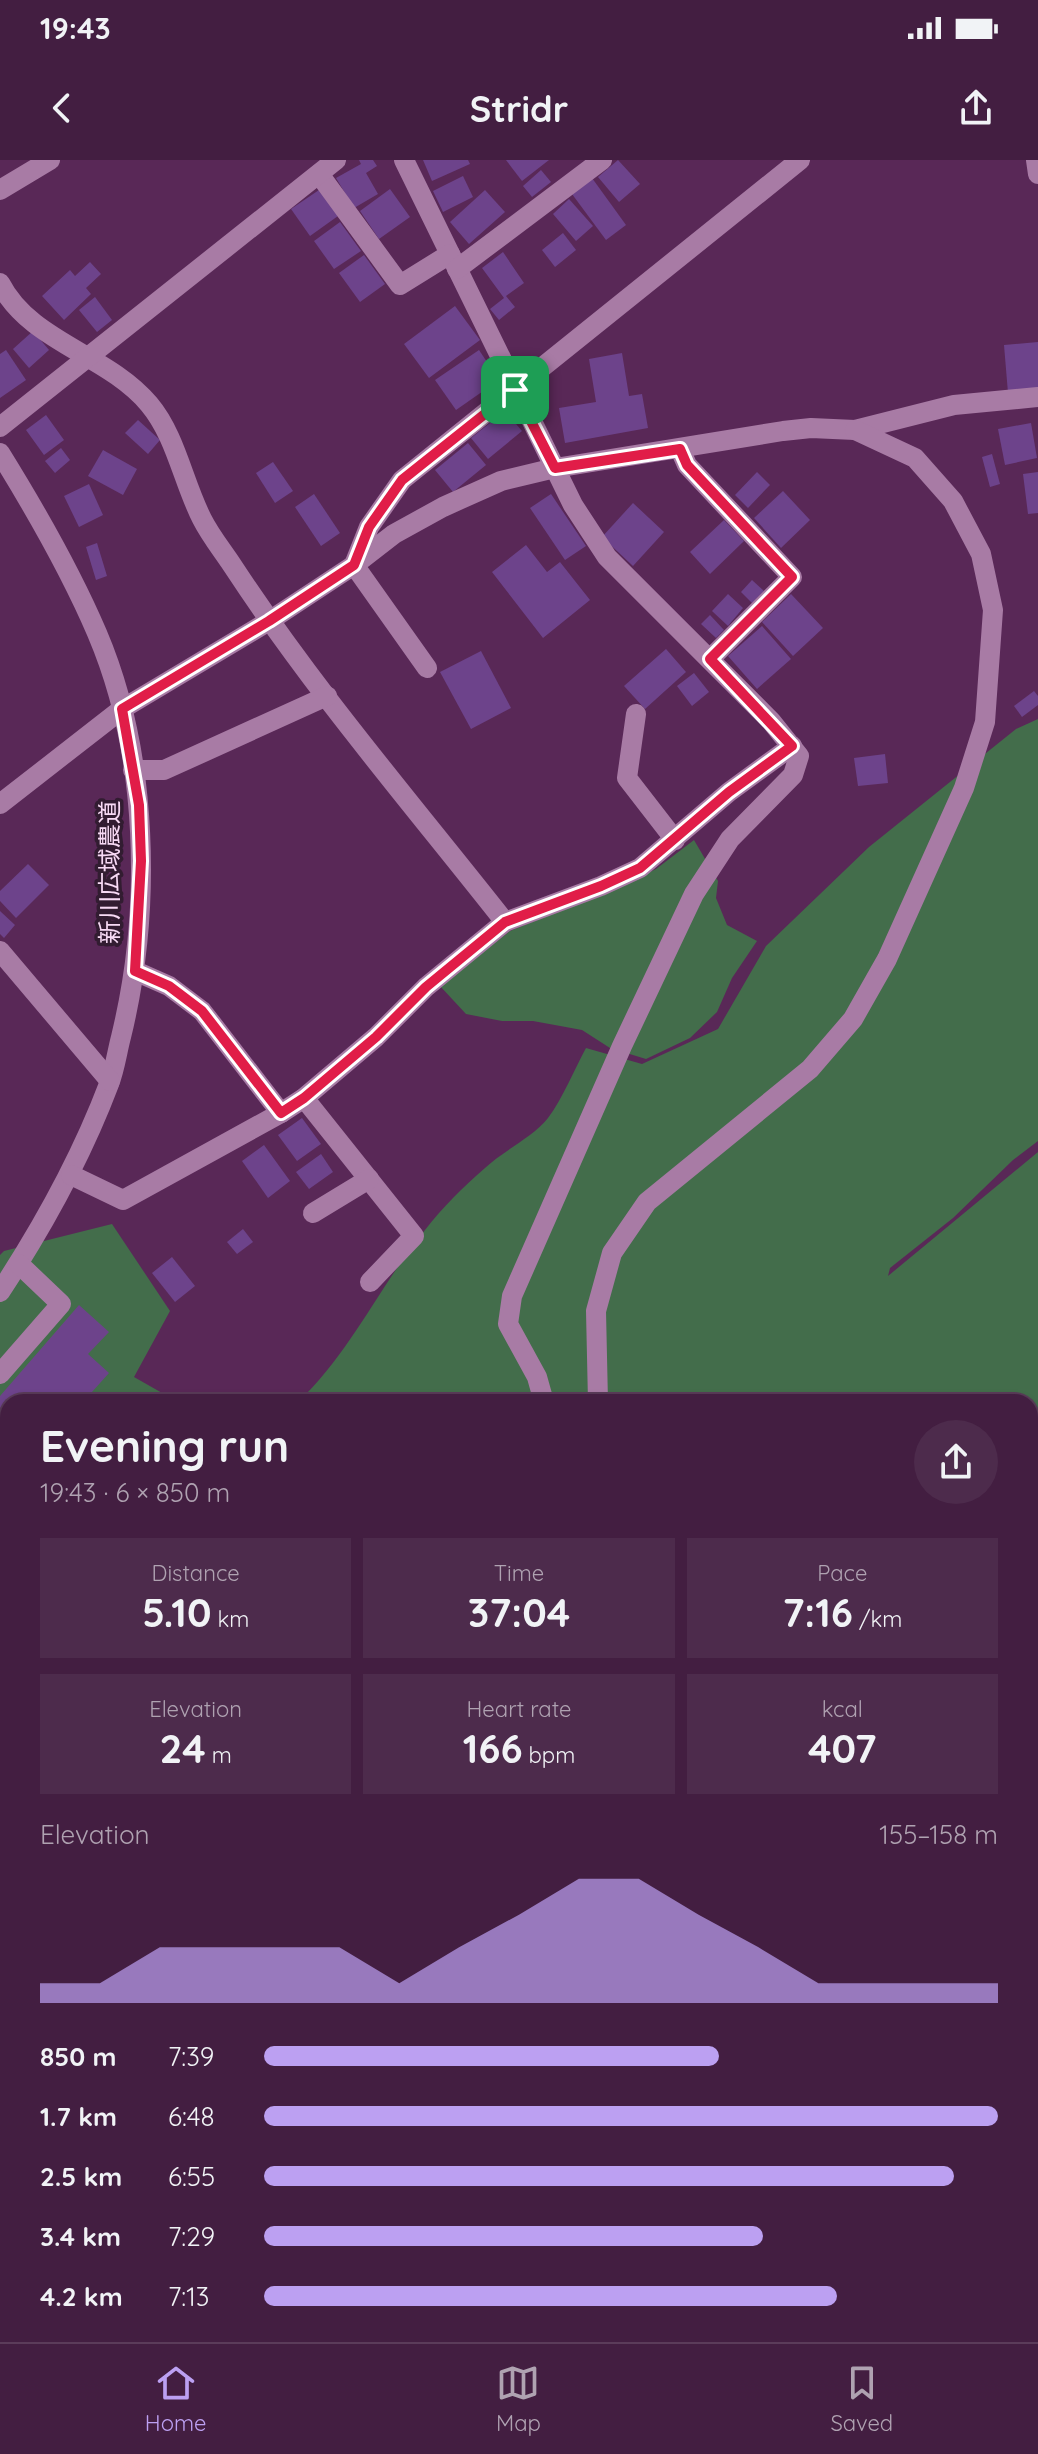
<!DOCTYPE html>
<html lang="en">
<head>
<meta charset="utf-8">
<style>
	:root { --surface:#431e41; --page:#4d2b4c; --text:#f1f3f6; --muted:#afa2b1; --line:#5b3c5a; --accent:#bca0f2 }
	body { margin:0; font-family:Quicksand,"Noto Sans JP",sans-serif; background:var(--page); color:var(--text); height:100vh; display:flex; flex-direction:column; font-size:30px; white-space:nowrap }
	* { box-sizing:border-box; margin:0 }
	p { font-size:26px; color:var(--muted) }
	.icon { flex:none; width:44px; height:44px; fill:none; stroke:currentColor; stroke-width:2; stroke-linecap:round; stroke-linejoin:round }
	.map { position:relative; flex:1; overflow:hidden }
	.panel { position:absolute; left:0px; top:1234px; width:1038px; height:948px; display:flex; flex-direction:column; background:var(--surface); border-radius:24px 24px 0 0; box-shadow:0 2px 6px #0004,0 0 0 2px var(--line) }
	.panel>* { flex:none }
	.pin { position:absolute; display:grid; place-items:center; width:68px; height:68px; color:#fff; margin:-34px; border-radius:16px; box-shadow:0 4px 12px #0006 }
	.round { display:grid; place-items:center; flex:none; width:84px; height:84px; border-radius:42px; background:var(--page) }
	.summary { display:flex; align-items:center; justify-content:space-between; height:136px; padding:0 40px }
	h1 { font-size:44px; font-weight:700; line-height:60px }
	.figures { display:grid; grid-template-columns:repeat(3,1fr); gap:12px; height:136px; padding:8px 40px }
	.figures div { display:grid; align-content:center; border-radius:0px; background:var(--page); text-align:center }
	.figures b { font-size:40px; font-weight:700 }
	.figures small { font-size:22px; font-weight:400 }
	.figures p { font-size:22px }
	.chart { height:224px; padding:16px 40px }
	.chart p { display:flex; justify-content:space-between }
	.chart svg { width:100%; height:144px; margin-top:8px; fill:var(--accent); opacity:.7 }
	ul { padding:0 40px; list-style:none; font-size:26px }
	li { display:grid; grid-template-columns:128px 96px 1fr; align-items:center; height:60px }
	li i { height:20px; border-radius:10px; background:var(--accent) }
	.status { display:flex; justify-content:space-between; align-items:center; height:56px; padding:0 40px; background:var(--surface); direction:ltr }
	.status svg { height:22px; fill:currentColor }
	header { display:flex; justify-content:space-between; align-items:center; height:104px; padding:0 40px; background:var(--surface); font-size:36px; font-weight:700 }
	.menu { display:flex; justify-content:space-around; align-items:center; height:112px; border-top:2px solid var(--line); background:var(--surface); font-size:22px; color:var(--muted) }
	.menu a { display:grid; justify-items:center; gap:4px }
	.menu .selected { color:var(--accent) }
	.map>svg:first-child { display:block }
	.green { fill:#436d4b }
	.building { fill:#6d438b }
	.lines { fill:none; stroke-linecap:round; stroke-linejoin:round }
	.minor { stroke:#a87ba5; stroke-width:20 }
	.route-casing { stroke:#fff; stroke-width:16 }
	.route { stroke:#e11d48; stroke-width:10 }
	.labels { text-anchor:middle; stroke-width:7; stroke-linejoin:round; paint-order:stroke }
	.street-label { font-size:24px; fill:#f7d9f4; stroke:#321c31 }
</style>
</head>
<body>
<div class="status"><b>19:43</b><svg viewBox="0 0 49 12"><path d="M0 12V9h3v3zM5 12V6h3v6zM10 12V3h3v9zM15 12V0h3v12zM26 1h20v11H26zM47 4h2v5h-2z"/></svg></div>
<header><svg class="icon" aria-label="back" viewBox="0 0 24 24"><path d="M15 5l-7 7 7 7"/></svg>Stridr<svg class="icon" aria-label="share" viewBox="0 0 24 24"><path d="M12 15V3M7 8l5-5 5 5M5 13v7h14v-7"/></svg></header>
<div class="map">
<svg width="1038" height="2182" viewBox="0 0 1038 2182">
	<rect width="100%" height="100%" fill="#592857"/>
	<g class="green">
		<path d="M1038 559V981L1013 1000 953 1058 890 1108 888 1116 1038 992V2182H412V2174H1030V1242H298C351 1192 380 1125 425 1070 442 1048 464 1026 485 1008 503 991 533 977 548 958 563 938 574 910 586 888L642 904 718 869 766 786 869 687 1016 569Z"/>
		<path d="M694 680 718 721 716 738 727 765 757 781 732 818 717 852 690 878 646 899 610 888 582 870 533 861H502L466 854 440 826 510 771 626 724 656 709Z"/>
		<path d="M112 1064 170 1151 134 1217 178 1242H8V2174H101L98 2182H0V1095L4 1091Z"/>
	</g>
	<g class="building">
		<path d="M359 0H373L377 6 366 13 378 34 354 48 336 18 361 4Z"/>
		<path d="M423 0H468L470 4 432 21Z"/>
		<path d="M506 0H549L522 21Z"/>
		<path d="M618 0 640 24 619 42 598 17Z"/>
		<path d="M541 10 551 22 532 37 523 26Z"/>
		<path d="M463 16 473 37 443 52 433 31Z"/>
		<path d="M592 18 626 65 606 80 572 34Z"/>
		<path d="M390 29 410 57 379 79 360 51Z"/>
		<path d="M319 30 338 56 310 76 291 49Z"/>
		<path d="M485 30 505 52 469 84 450 62Z"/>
		<path d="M569 39 593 66 576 81 553 54Z"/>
		<path d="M340 62 361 91 334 109 314 81Z"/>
		<path d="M563 73 576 90 555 107 542 90Z"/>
		<path d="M503 92 524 123 506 136 515 147 499 160 490 149 504 138 482 108Z"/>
		<path d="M364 95 385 124 360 142 339 113Z"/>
		<path d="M90 102 101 114 86 128 91 134 64 160 42 136 70 110 75 116Z"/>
		<path d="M95 137 112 160 97 172 79 150Z"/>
		<path d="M455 146 480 180 429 218 404 184Z"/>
		<path d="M33 171 49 190 29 208 13 189Z"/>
		<path d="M1038 182V231L1008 233 1004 185Z"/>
		<path d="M6 190 26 220 0 238V194Z"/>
		<path d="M479 190 499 220 456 250 435 220Z"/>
		<path d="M622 193 629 236 642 234 648 268 565 283 559 248 596 242 589 199Z"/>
		<path d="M505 251 522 271 488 299 471 278Z"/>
		<path d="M46 255 64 280 44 295 26 270Z"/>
		<path d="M138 260 160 280 148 294 125 273Z"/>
		<path d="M1031 263 1037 298 1005 305 998 269Z"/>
		<path d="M468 283 486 305 453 332 435 310Z"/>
		<path d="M61 288 70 300 55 313 45 301Z"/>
		<path d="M103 290 137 309 123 335 88 316Z"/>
		<path d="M992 294 1000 324 990 327 982 297Z"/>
		<path d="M273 302 293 331 275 343 256 313Z"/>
		<path d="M757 312 770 325 748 348 735 335Z"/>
		<path d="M1038 312V353L1028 354 1023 314Z"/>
		<path d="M89 324 103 355 79 367 64 336Z"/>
		<path d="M783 331 810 360 781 388 754 358Z"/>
		<path d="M314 334 340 373 321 386 295 347Z"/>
		<path d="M551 334 586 386 565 400 530 348Z"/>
		<path d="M633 343 664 372 633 406 602 377Z"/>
		<path d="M724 360 744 381 710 414 690 392Z"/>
		<path d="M97 383 107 416 96 420 86 387Z"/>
		<path d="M526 385 547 412 560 402 590 440 543 478 492 412Z"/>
		<path d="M752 420 764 431 752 443 741 432Z"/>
		<path d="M728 434 743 448 728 466 712 451Z"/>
		<path d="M791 434 823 468 793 496 762 462Z"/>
		<path d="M710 455 724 470 716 478 701 464Z"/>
		<path d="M762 466 791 499 757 529 728 496Z"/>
		<path d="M666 489 686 512 645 549 624 526Z"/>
		<path d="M481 491 511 548 471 569 440 512Z"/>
		<path d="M694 513 709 532 692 546 677 526Z"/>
		<path d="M1034 531 1038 536V545L1022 557 1014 546Z"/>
		<path d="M885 594 888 623 858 626 854 598Z"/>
		<path d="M28 704 49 725 16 758 0 741V731Z"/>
		<path d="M0 751 15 765 4 778 0 774Z"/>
		<path d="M302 958 321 984 297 1001 278 975Z"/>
		<path d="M264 985 290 1021 268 1038 242 1001Z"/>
		<path d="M321 994 333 1012 309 1029 296 1012Z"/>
		<path d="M243 1069 253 1082 237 1094 227 1082Z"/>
		<path d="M172 1097 195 1126 175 1142 152 1113Z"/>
		<path d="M79 1145 109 1172 88 1194 109 1213 83 1242H8V1323L0 1331V1236Z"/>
	</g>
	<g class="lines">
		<g class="minor">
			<path d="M404 0 573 345 607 397 771 561 799 596 793 615 730 679 694 734 622 886 512 1136 508 1164 537 1217 544 1242"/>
			<path d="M1036 0 1038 14"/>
			<path d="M319 14 400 125 450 94"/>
			<path d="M0 30 50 0"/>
			<path d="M457 109 602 0"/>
			<path d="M0 123C30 182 107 194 149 244 176 276 183 322 202 359 210 375 222 390 232 405 314 530 412 644 505 762"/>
			<path d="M0 267 336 0"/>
			<path d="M680 289 687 305 792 417 710 499"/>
			<path d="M0 293C36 351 70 410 97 473 149 595 152 750 121 877 117 892 115 909 109 924 81 998 44 1065 0 1132"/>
			<path d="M427 508 354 405 369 367 402 320 800 0"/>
			<path d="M636 554 627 618 675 680"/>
			<path d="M133 610H164L327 536"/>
			<path d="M0 644 122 549 269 461 354 405 394 374 443 347 501 321 555 308 783 271 811 268 855 270 954 245 1038 237"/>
			<path d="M0 791 110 921"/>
			<path d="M135 811 169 826 202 851 281 953"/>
			<path d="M304 938 414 1076 370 1122"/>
			<path d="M71 1015 123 1040 281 953 304 938 376 877 426 827 505 762 601 726 640 708 729 632 792 586"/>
			<path d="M313 1053 369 1019"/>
			<path d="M0 1214 61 1144 19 1104"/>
			<path d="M598 1242 596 1151 612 1093 647 1042 810 909 853 859 887 799 964 628 985 562 993 450 981 394 953 341 915 298 855 270"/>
			<path d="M0 1800 8 1791"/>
			<path d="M418 2174 420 2182"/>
		</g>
	</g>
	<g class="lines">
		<g class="route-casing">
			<path id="route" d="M515 230 555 308 680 289 687 305 792 417 710 499 792 586 729 632 640 708 601 726 505 762 426 827 376 877 304 938 281 953 202 851 169 826 135 811 141 701 139 645 122 549 269 461 354 405 369 367 402 320Z"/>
		</g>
		<use href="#route" class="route"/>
	</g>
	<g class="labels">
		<g class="street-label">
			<text transform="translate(110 712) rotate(-90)" y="8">新川広域農道</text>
		</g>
	</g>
</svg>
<div class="pin" style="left:515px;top:230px;background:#1e9e55"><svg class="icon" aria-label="arrive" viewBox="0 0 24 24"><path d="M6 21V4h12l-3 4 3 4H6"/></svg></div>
<section class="panel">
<div class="summary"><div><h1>Evening run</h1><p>19:43 · 6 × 850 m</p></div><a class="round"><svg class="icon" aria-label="share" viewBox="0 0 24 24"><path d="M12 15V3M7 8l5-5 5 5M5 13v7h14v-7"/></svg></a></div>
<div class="figures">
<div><p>Distance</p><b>5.10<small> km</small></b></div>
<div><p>Time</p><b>37:04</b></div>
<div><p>Pace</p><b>7:16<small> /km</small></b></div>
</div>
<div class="figures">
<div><p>Elevation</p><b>24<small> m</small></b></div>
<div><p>Heart rate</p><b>166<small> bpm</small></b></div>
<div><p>kcal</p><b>407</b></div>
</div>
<div class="chart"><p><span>Elevation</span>155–158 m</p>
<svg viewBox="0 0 160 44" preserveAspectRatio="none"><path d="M0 44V38L10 38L20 27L30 27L40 27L50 27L60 38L70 27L80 17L90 6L100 6L110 17L120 27L130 38L140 38L150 38L160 38V44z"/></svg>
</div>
<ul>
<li><b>850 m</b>7:39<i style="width:62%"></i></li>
<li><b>1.7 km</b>6:48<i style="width:100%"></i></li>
<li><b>2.5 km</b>6:55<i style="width:94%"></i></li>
<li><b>3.4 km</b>7:29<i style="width:68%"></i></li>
<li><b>4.2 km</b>7:13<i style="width:78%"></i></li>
</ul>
</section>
</div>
<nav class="menu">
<a class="selected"><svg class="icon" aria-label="home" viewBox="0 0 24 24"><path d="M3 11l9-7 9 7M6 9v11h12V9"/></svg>Home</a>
<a><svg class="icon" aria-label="map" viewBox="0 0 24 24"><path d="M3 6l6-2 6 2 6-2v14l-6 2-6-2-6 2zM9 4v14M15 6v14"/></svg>Map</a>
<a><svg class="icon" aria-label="saved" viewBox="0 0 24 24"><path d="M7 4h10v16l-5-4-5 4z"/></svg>Saved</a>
</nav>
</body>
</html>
